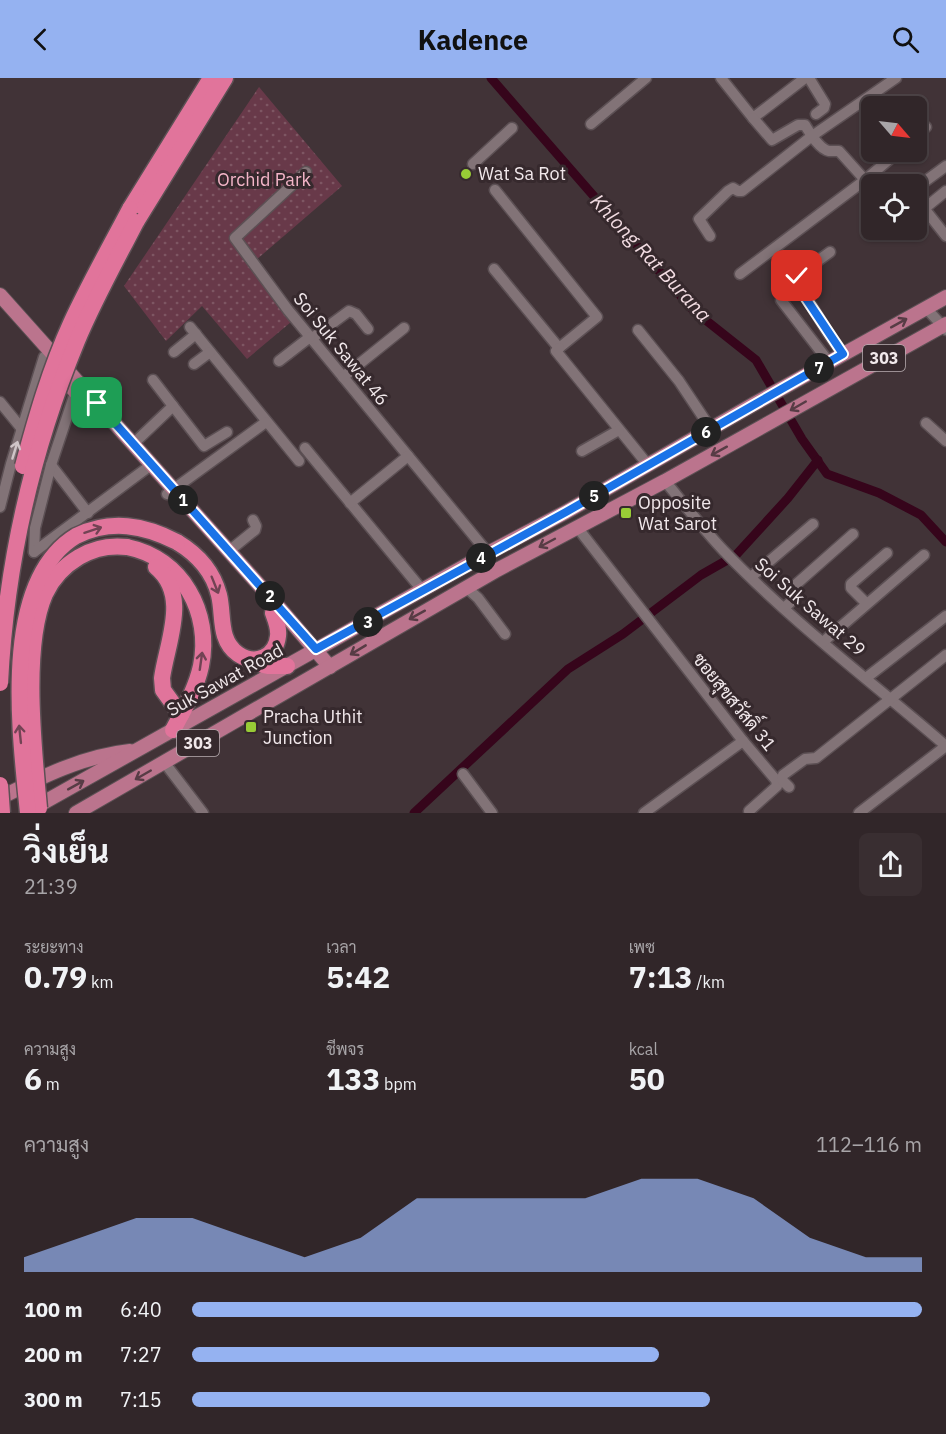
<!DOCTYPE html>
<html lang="th">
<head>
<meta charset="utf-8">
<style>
	:root { --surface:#312629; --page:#392e31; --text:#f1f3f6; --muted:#a8a5a8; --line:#4c4346; --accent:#95b2f1 }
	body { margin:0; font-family:"IBM Plex Sans",Sarabun,sans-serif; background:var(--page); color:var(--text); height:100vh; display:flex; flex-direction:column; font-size:22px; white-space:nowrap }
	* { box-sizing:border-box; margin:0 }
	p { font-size:20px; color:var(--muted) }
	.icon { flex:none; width:33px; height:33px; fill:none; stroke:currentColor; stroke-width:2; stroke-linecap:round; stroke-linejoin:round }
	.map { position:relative; height:735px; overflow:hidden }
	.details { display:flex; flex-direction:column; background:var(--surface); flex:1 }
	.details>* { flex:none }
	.needle { width:39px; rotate:118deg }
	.tools { position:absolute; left:861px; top:18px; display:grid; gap:12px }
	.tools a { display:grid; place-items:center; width:66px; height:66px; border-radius:9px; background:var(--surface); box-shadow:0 2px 4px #0004,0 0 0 2px var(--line); font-size:30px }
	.pin { position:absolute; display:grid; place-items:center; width:51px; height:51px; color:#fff; margin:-26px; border-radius:12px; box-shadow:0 3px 9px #0006 }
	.km { position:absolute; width:30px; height:30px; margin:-15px; border-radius:50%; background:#222; color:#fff; font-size:16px; line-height:30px; text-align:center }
	.round { display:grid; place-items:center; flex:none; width:63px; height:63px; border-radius:9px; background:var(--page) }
	.overview { display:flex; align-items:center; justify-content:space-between; height:102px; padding:0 24px }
	h1 { font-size:33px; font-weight:700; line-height:45px }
	.metrics { display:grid; grid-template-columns:repeat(3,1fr); gap:9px; height:102px; padding:6px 24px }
	.metrics div { display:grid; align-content:center }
	.metrics b { font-size:30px; font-weight:700 }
	.metrics small { font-size:16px; font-weight:400 }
	.metrics p { font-size:16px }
	.chart { height:168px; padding:12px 24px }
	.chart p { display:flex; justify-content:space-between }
	.chart svg { width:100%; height:108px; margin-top:6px; fill:var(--accent); opacity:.7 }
	ul { padding:0 24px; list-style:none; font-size:20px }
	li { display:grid; grid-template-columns:96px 72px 1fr; align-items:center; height:45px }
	li i { height:15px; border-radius:8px; background:var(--accent) }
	header { display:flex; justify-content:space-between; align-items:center; height:78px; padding:0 24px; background:var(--accent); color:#111; font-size:27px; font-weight:700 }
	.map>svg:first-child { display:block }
	.grass { fill:url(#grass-dots) }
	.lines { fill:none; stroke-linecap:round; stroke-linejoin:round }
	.canal { stroke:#36051b; stroke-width:9 }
	.minor-casing { stroke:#5c5054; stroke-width:13 }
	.major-casing { stroke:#5c5054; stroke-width:16 }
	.highway-casing { stroke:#5c5054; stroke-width:19 }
	.minor { stroke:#827377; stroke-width:10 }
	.major { stroke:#bb748d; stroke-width:14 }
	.highway { stroke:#e1749b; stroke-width:16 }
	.highway-bridge-casing { stroke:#5c5054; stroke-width:19; stroke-linecap:butt }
	.highway-bridge { stroke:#e1749b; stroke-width:16 }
	.oneway { stroke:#573c45 }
	.oneway2 { stroke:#d0c5c8 }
	.oneway3 { stroke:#724354 }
	.route-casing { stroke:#fff; stroke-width:12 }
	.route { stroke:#1a73e8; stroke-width:8 }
	.poi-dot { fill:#98cb36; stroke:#36292d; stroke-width:2 }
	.labels { text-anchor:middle; stroke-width:6; stroke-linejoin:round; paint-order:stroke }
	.shield { fill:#36292d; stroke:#b9afb2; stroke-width:1.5 }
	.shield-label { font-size:16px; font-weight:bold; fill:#f1e8eb }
	.poi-label { font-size:18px; fill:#f1e8eb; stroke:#36292d; text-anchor:start }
	.park-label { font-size:18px; fill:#f4b5c8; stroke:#36292d }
	.street-label { font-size:18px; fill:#f1e8eb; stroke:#36292d }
	.water-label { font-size:20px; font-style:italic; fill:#f2dce2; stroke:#36292d }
</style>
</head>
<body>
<header><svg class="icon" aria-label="back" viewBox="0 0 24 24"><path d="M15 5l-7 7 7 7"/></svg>Kadence<svg class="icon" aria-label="search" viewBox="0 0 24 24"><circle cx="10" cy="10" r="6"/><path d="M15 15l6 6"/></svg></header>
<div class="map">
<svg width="946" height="735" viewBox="0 0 946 735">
	<defs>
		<pattern id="grass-dots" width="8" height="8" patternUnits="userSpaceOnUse" patternTransform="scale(1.5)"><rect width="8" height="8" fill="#683949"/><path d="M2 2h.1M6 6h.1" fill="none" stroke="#7e5663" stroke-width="1.8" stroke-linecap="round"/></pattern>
	</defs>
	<rect width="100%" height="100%" fill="#413337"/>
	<path class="grass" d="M259 9 342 108 249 188 291 244 247 281 202 228 166 263 124 208Z"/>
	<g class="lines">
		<g class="canal">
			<path d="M491 0 693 232 756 282 802 361 827 396 879 415 921 437 946 464"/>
			<path d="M414 735 568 591 623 556 701 497 736 477 788 420 818 382"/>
		</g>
		<g class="minor-casing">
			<g id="minor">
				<path d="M721 0 753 40 805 0"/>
				<path d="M809 0 825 26 824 30 816 36"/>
				<path d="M753 40 772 62 798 47H805C810 55 819 71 829 73 832 73 835 73 839 73L865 102"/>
				<path d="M591 46 646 0"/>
				<path d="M916 57 926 49"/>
				<path d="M473 86 512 50"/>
				<path d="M306 94 235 160 288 232 488 475"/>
				<path d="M903 102 906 106"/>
				<path d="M916 110 946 88"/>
				<path d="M495 112 597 239 559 270"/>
				<path d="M916 120 946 158"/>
				<path d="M925 130 946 113"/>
				<path d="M710 158 699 141 728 113 733 110 738 113H742L812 58 896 0"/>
				<path d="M830 174 797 198 796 202 828 255 843 276"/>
				<path d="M494 191 559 270"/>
				<path d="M740 196 865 102 898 74"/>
				<path d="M781 222 829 284"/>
				<path d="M926 230 946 252"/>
				<path d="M190 249 299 383"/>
				<path d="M638 252 679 303 711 351"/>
				<path d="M311 261 349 233 356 236 368 251"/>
				<path d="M559 270 556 273 648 387"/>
				<path d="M174 274 196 256"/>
				<path d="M279 283 310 259"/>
				<path d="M194 286 210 274"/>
				<path d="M343 299 404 250"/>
				<path d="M0 324 22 351"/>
				<path d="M173 328 204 368 227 354"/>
				<path d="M926 345 946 363"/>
				<path d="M133 366 173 328 153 302"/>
				<path d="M305 370 423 513"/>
				<path d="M582 373 619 352"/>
				<path d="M51 387 88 435"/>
				<path d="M665 403C684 426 703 451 724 473 792 544 872 604 946 668"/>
				<path d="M167 416 266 344"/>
				<path d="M350 425 408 378"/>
				<path d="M0 429 11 386 44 279"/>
				<path d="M577 449 743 663 776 702 777 708 749 733"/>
				<path d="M229 473 255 452 256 448 253 442"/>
				<path d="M34 474 35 450 51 387 75 315"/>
				<path d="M34 474 151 387"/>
				<path d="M751 499 813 446"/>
				<path d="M467 510 478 520 505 556"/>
				<path d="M866 525 851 510V506L887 475"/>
				<path d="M784 530 793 522 790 515 793 509 853 456"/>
				<path d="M823 564 924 477"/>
				<path d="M866 600 946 538"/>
				<path d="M164 684 203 735"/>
				<path d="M463 696 492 735"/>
				<path d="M789 709 782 702 783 697 805 681 816 680 946 577"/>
				<path d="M644 735 743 663"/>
				<path d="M859 735 946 668"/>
			</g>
		</g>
		<g class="major-casing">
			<g id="major">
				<path d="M0 217 276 526 330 589"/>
				<path d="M57 293 96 337"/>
				<path d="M0 720C41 699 83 678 130 673"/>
				<path d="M32 731 488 475 566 434 754 326 946 219"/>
				<path d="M76 735 497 492 665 403 946 246"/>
			</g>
		</g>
		<g class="highway-casing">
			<g id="highway">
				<path d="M130 131 211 0"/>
				<path d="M136 144 225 0"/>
				<path d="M177 464C197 476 213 493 219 517 224 537 218 562 238 576 255 588 276 579 278 558 279 550 276 543 273 535"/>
				<path d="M127 469C182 480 212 535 201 588 196 611 184 631 173 652"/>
				<path d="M156 489C190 517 167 564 162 600L163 612 181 637"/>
				<path d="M251 584 268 588H287"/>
			</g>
		</g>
		<use href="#minor" class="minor"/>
		<use href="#major" class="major"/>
		<use href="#highway" class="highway"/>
		<g class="highway-bridge-casing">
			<g id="highway-bridge">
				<path d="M23 388C36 340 50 291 71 245 89 206 110 169 130 131"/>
				<path d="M0 605C6 488 32 372 77 263 94 222 116 183 136 144"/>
				<path d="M0 707 2 735"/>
				<path d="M39 730C34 672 22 569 45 516 52 501 64 488 79 479 94 470 110 467 127 469"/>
				<path d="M28 735C20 654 0 504 76 458 111 441 144 447 177 464"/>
			</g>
		</g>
		<use href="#highway-bridge" class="highway-bridge"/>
	</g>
	<defs><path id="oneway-shaft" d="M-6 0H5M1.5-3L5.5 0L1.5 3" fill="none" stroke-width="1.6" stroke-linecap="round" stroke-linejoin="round" transform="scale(1.5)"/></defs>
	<g class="oneway">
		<use href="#oneway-shaft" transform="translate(899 245) rotate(-29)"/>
		<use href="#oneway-shaft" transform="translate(798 328) rotate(150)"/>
		<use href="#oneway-shaft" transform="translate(719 373) rotate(151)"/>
		<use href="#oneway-shaft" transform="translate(547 465) rotate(152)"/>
		<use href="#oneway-shaft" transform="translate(417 537) rotate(151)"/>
		<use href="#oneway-shaft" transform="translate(358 572) rotate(149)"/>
		<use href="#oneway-shaft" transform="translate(143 697) rotate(150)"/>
		<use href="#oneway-shaft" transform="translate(76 707) rotate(-29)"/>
	</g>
	<use class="oneway2" href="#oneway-shaft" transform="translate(15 372) rotate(-73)"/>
	<g class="oneway3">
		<use href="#oneway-shaft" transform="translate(93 452) rotate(-18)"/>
		<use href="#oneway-shaft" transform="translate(215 507) rotate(68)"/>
		<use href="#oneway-shaft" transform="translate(201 583) rotate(-82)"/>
		<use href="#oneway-shaft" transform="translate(20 656) rotate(-96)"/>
	</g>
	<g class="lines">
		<g class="route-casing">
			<path id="route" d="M97 325 316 571 566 434 843 276 797 207 796 202 797 198"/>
		</g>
		<use href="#route" class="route"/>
	</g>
	<g class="poi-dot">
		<circle cx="466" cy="96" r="6"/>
		<rect x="620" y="429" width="12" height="12" rx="3"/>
		<rect x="245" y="643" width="12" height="12" rx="3"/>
	</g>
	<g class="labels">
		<g class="shield">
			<rect x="863" y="267" width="42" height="26" rx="4.5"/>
			<rect x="177" y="652" width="42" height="26" rx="4.5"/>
		</g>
		<g class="shield-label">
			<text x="884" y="286">303</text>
			<text x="198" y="671">303</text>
		</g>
		<g class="poi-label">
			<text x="478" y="102">Wat Sa Rot</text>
			<text x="638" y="431">Opposite<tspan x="638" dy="21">Wat Sarot</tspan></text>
			<text x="263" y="645">Pracha Uthit<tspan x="263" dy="21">Junction</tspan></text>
		</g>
		<g class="park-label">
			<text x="264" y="108">Orchid Park</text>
		</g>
		<g class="street-label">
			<text transform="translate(341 271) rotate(51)" y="6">Soi Suk Sawat 46</text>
			<text transform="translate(810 529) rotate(41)" y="6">Soi Suk Sawat 29</text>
			<text transform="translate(225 602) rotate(-29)" y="6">Suk Sawat Road</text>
			<text transform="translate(734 624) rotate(51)" y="6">ซอยสุขสวัสดิ์ 31</text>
		</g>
		<g class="water-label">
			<text transform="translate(651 180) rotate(47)" y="7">Khlong Rat Burana</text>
		</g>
	</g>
</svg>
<div class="tools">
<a><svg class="needle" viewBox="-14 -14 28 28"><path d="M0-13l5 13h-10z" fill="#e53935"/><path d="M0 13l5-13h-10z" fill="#a8a5a8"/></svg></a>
<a><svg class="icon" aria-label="locate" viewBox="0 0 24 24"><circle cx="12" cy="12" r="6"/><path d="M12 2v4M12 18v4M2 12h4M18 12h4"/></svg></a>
</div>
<div class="pin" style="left:97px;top:325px;background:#1e9e55"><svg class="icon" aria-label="arrive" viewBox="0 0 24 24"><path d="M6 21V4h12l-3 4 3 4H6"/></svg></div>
<div class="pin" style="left:797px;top:198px;background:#d93025"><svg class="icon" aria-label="check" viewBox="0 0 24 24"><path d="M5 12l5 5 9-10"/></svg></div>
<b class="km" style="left:183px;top:422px">1</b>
<b class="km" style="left:270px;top:518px">2</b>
<b class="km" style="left:368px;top:544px">3</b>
<b class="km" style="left:481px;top:480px">4</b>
<b class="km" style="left:594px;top:418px">5</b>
<b class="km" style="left:706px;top:354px">6</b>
<b class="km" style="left:819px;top:290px">7</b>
</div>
<section class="details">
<div class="overview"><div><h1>วิ่งเย็น</h1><p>21:39</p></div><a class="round"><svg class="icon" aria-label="share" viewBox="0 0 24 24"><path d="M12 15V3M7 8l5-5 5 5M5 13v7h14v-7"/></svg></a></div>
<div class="metrics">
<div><p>ระยะทาง</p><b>0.79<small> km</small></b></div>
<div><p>เวลา</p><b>5:42</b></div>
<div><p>เพซ</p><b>7:13<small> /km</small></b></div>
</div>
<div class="metrics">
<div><p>ความสูง</p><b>6<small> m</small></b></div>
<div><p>ชีพจร</p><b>133<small> bpm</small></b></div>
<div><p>kcal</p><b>50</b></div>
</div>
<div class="chart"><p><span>ความสูง</span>112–116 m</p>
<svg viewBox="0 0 160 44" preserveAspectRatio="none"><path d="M0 44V38L10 30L20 22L30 22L40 30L50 38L60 30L70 14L80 14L90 14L100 14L110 6L120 6L130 14L140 30L150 38L160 38V44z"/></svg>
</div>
<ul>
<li><b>100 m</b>6:40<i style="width:100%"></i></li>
<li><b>200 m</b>7:27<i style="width:64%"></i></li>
<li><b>300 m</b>7:15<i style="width:71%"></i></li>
</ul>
</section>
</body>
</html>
